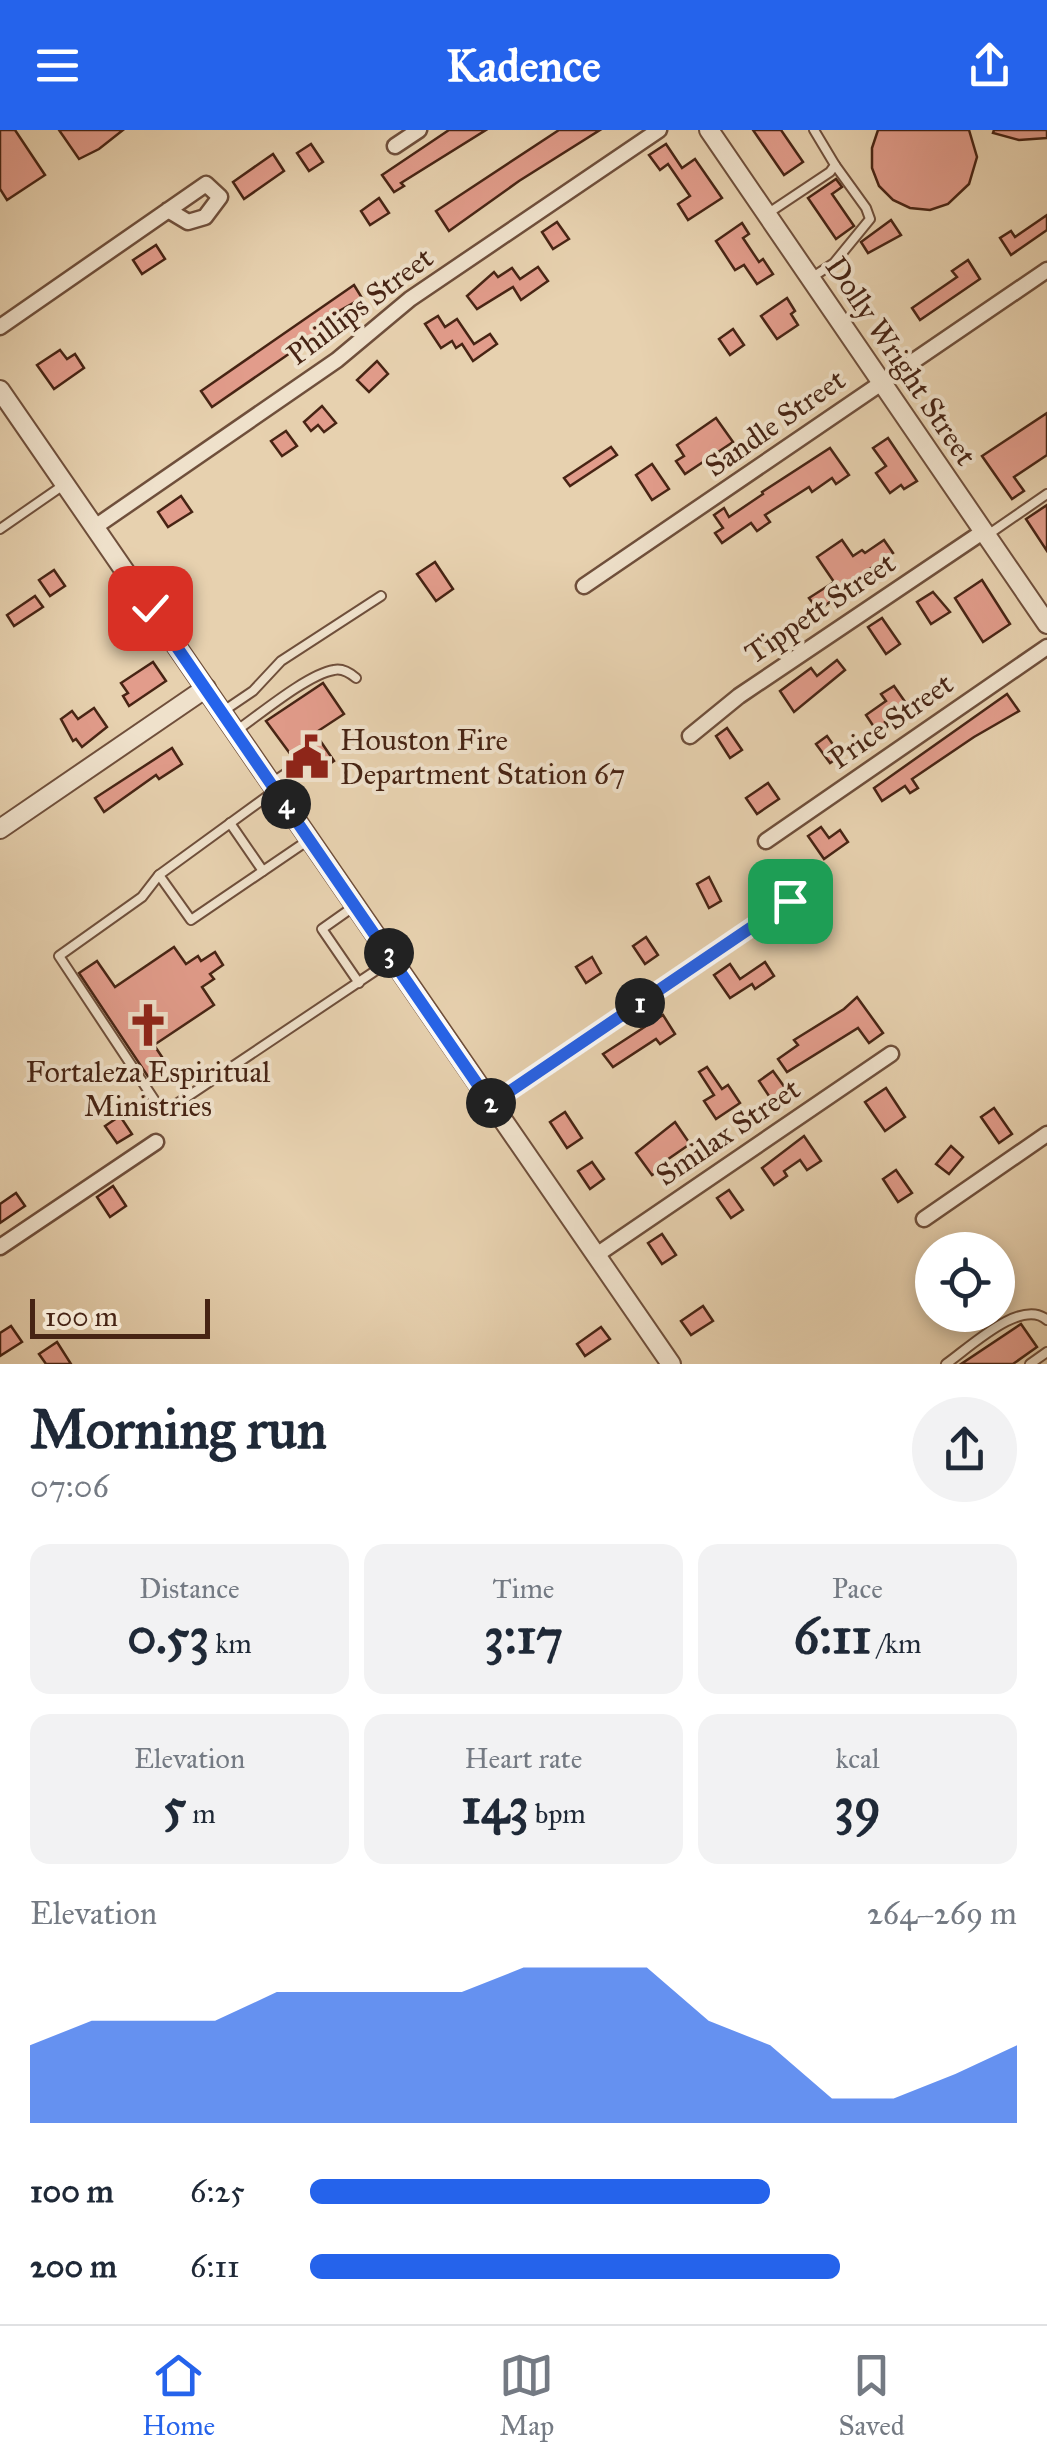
<!DOCTYPE html>
<html lang="en">
<head>
<meta charset="utf-8">
<style>
	:root { --surface:#fff; --page:#f2f2f3; --text:#1f2937; --muted:#747a83; --line:#e0e1e3; --accent:#2563eb }
	body { margin:0; font-family:"IM FELL Great Primer",serif; background:var(--page); color:var(--text); height:100vh; display:flex; flex-direction:column; font-size:38px; white-space:nowrap }
	* { box-sizing:border-box; margin:0 }
	p { font-size:32px; color:var(--muted) }
	.icon { flex:none; width:55px; height:55px; fill:none; stroke:currentColor; stroke-width:2; stroke-linecap:round; stroke-linejoin:round }
	.map { position:relative; height:1234px; overflow:hidden }
	.side { display:flex; flex-direction:column; background:var(--surface); flex:1 }
	.side>* { flex:none }
	.controls { position:absolute; left:915px; top:1102px; display:grid; gap:20px }
	.controls a { display:grid; place-items:center; width:100px; height:100px; border-radius:50%; background:var(--surface); box-shadow:0 5px 15px #0003; font-size:50px }
	.scale { position:absolute; left:30px; bottom:25px; width:180px; box-sizing:border-box; padding-left:10px; border:5px solid #472414; border-top:0; font-size:28px; line-height:35px; white-space:nowrap; color:#472414; -webkit-text-stroke:8px #efe1cb; paint-order:stroke }
	.pin { position:absolute; display:grid; place-items:center; width:85px; height:85px; color:#fff; margin:-42px; border-radius:20px; box-shadow:0 5px 15px #0006 }
	.km { position:absolute; width:50px; height:50px; margin:-25px; border-radius:50%; background:#222; color:#fff; font-size:28px; line-height:50px; text-align:center }
	.round { display:grid; place-items:center; flex:none; width:105px; height:105px; border-radius:52px; background:var(--page) }
	.headline { display:flex; align-items:center; justify-content:space-between; height:170px; padding:0 30px }
	h1 { font-size:55px; font-weight:800; line-height:75px }
	.metrics { display:grid; grid-template-columns:repeat(3,1fr); gap:15px; height:170px; padding:10px 30px }
	.metrics div { display:grid; align-content:center; border-radius:20px; background:var(--page); text-align:center }
	.metrics b { font-size:50px; font-weight:800 }
	.metrics small { font-size:28px; font-weight:400 }
	.metrics p { font-size:28px }
	.chart { height:280px; padding:20px 30px }
	.chart p { display:flex; justify-content:space-between }
	.chart svg { width:100%; height:180px; margin-top:10px; fill:var(--accent); opacity:.7 }
	ul { padding:0 30px; list-style:none; font-size:32px }
	li { display:grid; grid-template-columns:160px 120px 1fr; align-items:center; height:75px }
	li i { height:25px; border-radius:12px; background:var(--accent) }
	header { display:flex; justify-content:space-between; align-items:center; height:130px; padding:0 30px; background:var(--accent); color:#fff; font-size:45px; font-weight:800 }
	.tab-bar { display:flex; justify-content:space-around; align-items:center; height:140px; border-top:2px solid var(--line); background:var(--surface); font-size:28px; color:var(--muted) }
	.tab-bar a { display:grid; justify-items:center; gap:5px }
	.tab-bar .on { color:var(--accent) }
	.map>svg:first-child { display:block }
	.building { fill:#e29c8b; stroke:#472414; stroke-width:2.5 }
	.lines { fill:none; stroke-linecap:round; stroke-linejoin:round }
	.service-casing { stroke:#6f4f3b; stroke-width:12 }
	.minor-casing { stroke:#6f4f3b; stroke-width:19 }
	.tertiary-casing { stroke:#6f4f3b; stroke-width:22 }
	.service { stroke:#efe1cb; stroke-width:8 }
	.minor { stroke:#efe1cb; stroke-width:14 }
	.tertiary { stroke:#efe1cb; stroke-width:18 }
	.route-casing { stroke:#fff; stroke-width:20 }
	.route { stroke:#2563eb; stroke-width:12 }
	.labels { text-anchor:middle; stroke-width:8; stroke-linejoin:round; paint-order:stroke }
	.street-label { font-size:30px; fill:#472414; stroke:#efe1cb }
	.poi-label { font-size:30px; fill:#472414; stroke:#efe1cb; text-anchor:start }
</style>
</head>
<body>
<header><svg class="icon" aria-label="menu" viewBox="0 0 24 24"><path d="M4 6h16M4 12h16M4 18h16"/></svg>Kadence<svg class="icon" aria-label="share" viewBox="0 0 24 24"><path d="M12 15V3M7 8l5-5 5 5M5 13v7h14v-7"/></svg></header>
<div class="map">
<svg width="1047" height="1234" viewBox="0 0 1047 1234">
	<rect width="100%" height="100%" fill="#e7d1af"/>
	<filter id="stains"><feTurbulence type="fractalNoise" baseFrequency=".002" numOctaves="4"/><feColorMatrix values="0 0 0 0 .2 0 0 0 0 .09 0 0 0 0 .02 0 0 0 .5 -.17"/></filter>
	<radialGradient id="worn" r=".72"><stop offset=".6" stop-color="#630" stop-opacity="0"/><stop offset="1" stop-color="#630" stop-opacity=".3"/></radialGradient>
	<g class="building">
		<path d="M0 0H15L45 45 7 70 0 59Z"/>
		<path d="M59 0H123L99 19 79 29Z"/>
		<path d="M449 0H486L401 53 404 56 394 62 382 45Z"/>
		<path d="M559 0H600L519 51 449 101 436 81Z"/>
		<path d="M753 0H781L803 32 784 45Z"/>
		<path d="M878 0H969L977 27 969 54 948 74 930 80 910 78 893 70 879 56 872 38V18Z"/>
		<path d="M994 0H1047V8L1019 10 993 3Z"/>
		<path d="M311 14 323 32 309 41 297 23Z"/>
		<path d="M666 14 682 38 695 29 722 68 688 90 678 74 690 66 668 34 660 40 649 25Z"/>
		<path d="M273 24 284 41 244 69 233 52Z"/>
		<path d="M836 49 842 57 832 64 854 96 836 109 808 68Z"/>
		<path d="M379 68 389 83 370 95 361 81Z"/>
		<path d="M1047 85V100L1011 125 1000 108 1011 101 1015 107Z"/>
		<path d="M891 90 901 105 868 123 861 112Z"/>
		<path d="M557 92 569 109 553 119 542 102Z"/>
		<path d="M742 93 749 104 743 108 759 132 763 129 773 144 757 154 744 135 735 140 716 111Z"/>
		<path d="M156 115 165 129 142 144 133 130Z"/>
		<path d="M968 130 980 149 920 190 912 178 957 147 952 141Z"/>
		<path d="M538 137 548 151 521 170 513 157 477 179 467 166 494 142 498 147 512 138 520 149Z"/>
		<path d="M354 155 362 168 334 184 338 190 212 277 201 261Z"/>
		<path d="M787 168 795 181 791 184 798 195 777 209 761 186Z"/>
		<path d="M438 186 445 197 457 189 474 214 490 204 497 214 473 231 462 214 456 218 452 211 441 218 425 194Z"/>
		<path d="M733 199 744 215 730 225 719 209Z"/>
		<path d="M60 220 67 229 75 224 84 238 54 259 37 235Z"/>
		<path d="M377 231 388 244 369 262 357 250Z"/>
		<path d="M322 276 336 293 324 302 318 295 311 301 304 292Z"/>
		<path d="M1047 283V325L1014 347 1024 361 1012 369 982 326Z"/>
		<path d="M716 288 733 312 685 344 676 331 684 326 677 315Z"/>
		<path d="M286 301 297 316 282 326 271 311Z"/>
		<path d="M888 308 917 351 904 359 901 355 890 363 876 343 886 336 873 318Z"/>
		<path d="M611 317 617 325 570 356 564 348Z"/>
		<path d="M830 318 849 345 836 354 832 348 812 362 809 357 765 385 770 392 757 401 751 393 722 413 715 403 723 398 714 385 724 378 729 387 763 364 762 362Z"/>
		<path d="M652 334 669 359 652 370 636 345Z"/>
		<path d="M181 366 192 382 168 397 158 382Z"/>
		<path d="M1047 375V421L1026 389Z"/>
		<path d="M842 410 853 426 862 420 865 423 884 410 893 423 858 447 861 451 818 480 809 468 834 452 817 427Z"/>
		<path d="M435 432 453 459 436 471 417 444Z"/>
		<path d="M54 440 65 456 50 466 39 450Z"/>
		<path d="M982 450 1010 494 983 512 955 468Z"/>
		<path d="M933 462 950 482 931 494 917 472Z"/>
		<path d="M35 466 43 477 14 496 7 485Z"/>
		<path d="M882 488 900 514 886 524 868 497Z"/>
		<path d="M837 530 845 540 794 582 780 561 811 538 817 546Z"/>
		<path d="M153 532 166 551 129 576 123 566 128 563 121 553Z"/>
		<path d="M323 553 344 584 315 603 334 631 308 648 266 591Z"/>
		<path d="M894 556 908 576 885 592 888 596 878 603 866 585 886 571 881 564Z"/>
		<path d="M1007 564 1019 581 974 607 912 649 918 658 910 663 905 656 882 671 874 658Z"/>
		<path d="M94 578 107 597 82 617 76 609 73 611 61 589 72 581 78 589Z"/>
		<path d="M727 598 742 620 730 628 716 606Z"/>
		<path d="M827 606 841 626 830 633 816 614Z"/>
		<path d="M172 618 182 634 159 649 156 645 104 682 95 668Z"/>
		<path d="M768 653 779 669 757 684 746 668Z"/>
		<path d="M821 697 829 708 840 700 848 712 824 729 808 706Z"/>
		<path d="M709 747 721 771 709 778 697 754Z"/>
		<path d="M646 807 658 825 645 834 633 816Z"/>
		<path d="M174 817 186 834 198 826 201 831 215 822 223 835 210 844 214 849 202 857 214 875 154 915 172 942 153 954 79 843 97 831 115 857Z"/>
		<path d="M592 827 601 843 586 853 576 837Z"/>
		<path d="M765 832 774 846 755 859 752 854 730 868 714 845 730 834 740 849Z"/>
		<path d="M857 867 883 903 869 913 858 898 787 942 778 929 798 915 794 910 844 879Z"/>
		<path d="M663 885 675 904 660 914 656 909 613 937 603 924Z"/>
		<path d="M707 937 722 959 728 955 740 973 716 989 704 971 714 965 699 942Z"/>
		<path d="M773 941 788 962 773 972 759 951Z"/>
		<path d="M886 958 905 987 885 1001 865 972Z"/>
		<path d="M994 978 1012 1004 999 1013 981 987Z"/>
		<path d="M565 982 582 1008 567 1018 550 992Z"/>
		<path d="M120 986 132 1004 117 1013 105 996Z"/>
		<path d="M675 992 690 1014 664 1032 666 1036 652 1045 636 1023Z"/>
		<path d="M804 1006 821 1031 807 1040 800 1030 784 1041 787 1046 774 1055 762 1038Z"/>
		<path d="M951 1016 963 1027 949 1044 936 1034Z"/>
		<path d="M592 1032 604 1049 590 1059 578 1041Z"/>
		<path d="M896 1040 912 1063 898 1072 883 1049Z"/>
		<path d="M113 1056 126 1076 110 1087 97 1067Z"/>
		<path d="M729 1060 743 1080 731 1088 717 1068Z"/>
		<path d="M16 1063 25 1076 0 1093V1074Z"/>
		<path d="M662 1104 676 1125 662 1134 648 1113Z"/>
		<path d="M703 1176 713 1191 691 1205 681 1191Z"/>
		<path d="M1021 1194 1037 1217 1013 1234H961Z"/>
		<path d="M11 1196 22 1212 0 1226V1203Z"/>
		<path d="M601 1197 610 1209 585 1226 577 1214Z"/>
		<path d="M57 1212 71 1234H46L39 1224Z"/>
	</g>
	<g class="lines">
		<g class="service-casing">
			<g id="service">
				<path d="M767 84 830 42 835 35 814 0"/>
				<path d="M811 148 834 133 870 89 866 78 835 35"/>
				<path d="M0 399 65 354"/>
				<path d="M989 404 1047 364"/>
				<path d="M222 582 253 561 281 531 381 466"/>
				<path d="M236 601C259 585 308 544 334 540 342 538 350 543 356 548"/>
				<path d="M273 652 294 638"/>
				<path d="M273 662 159 745 191 790 310 709"/>
				<path d="M230 693 263 741"/>
				<path d="M159 745 142 767 59 826 163 983 393 829"/>
				<path d="M356 775 322 799 359 853"/>
				<path d="M946 1234C969 1218 1022 1167 1047 1190"/>
				<path d="M1030 1234 1047 1222"/>
			</g>
		</g>
		<g class="minor-casing">
			<g id="minor">
				<path d="M395 16 419 0"/>
				<path d="M0 197 206 54 220 67 205 87 188 92 168 80"/>
				<path d="M95 397 337 230 410 169 659 0"/>
				<path d="M584 456 1047 140"/>
				<path d="M690 606 739 566 984 401"/>
				<path d="M766 711 1047 517"/>
				<path d="M491 974 790 771"/>
				<path d="M924 1089 1047 1004"/>
				<path d="M0 1117 156 1012"/>
				<path d="M595 1126 891 924"/>
			</g>
		</g>
		<g class="tertiary-casing">
			<g id="tertiary">
				<path d="M709 0 1047 494"/>
				<path d="M0 260 671 1234"/>
				<path d="M0 699 206 558"/>
			</g>
		</g>
		<use href="#service" class="service"/>
		<use href="#minor" class="minor"/>
		<use href="#tertiary" class="tertiary"/>
	</g>
	<g class="lines">
		<g class="route-casing">
			<path id="route" d="M150 478 491 974 790 771"/>
		</g>
		<use href="#route" class="route"/>
	</g>
	<defs>
		<g id="civic-bare" transform="scale(3.45)"><path d="M-.6-6.5H3V-4.5H.6V-3L4-1V1h2V6H-6V1h2V-1L-.6-3ZM-1.2 2.5V6h2.4V2.5Z" fill="#8f2418" stroke="#efe1cb" stroke-width="2.5" paint-order="stroke"/></g>
		<g id="church-bare" transform="scale(3.45)"><path d="M-1.2-6h2.4v3.5h3.3v2.4h-3.3V6h-2.4V-.1h-3.3v-2.4h3.3Z" fill="#8f2418" stroke="#efe1cb" stroke-width="2.5" paint-order="stroke"/></g>
	</defs>
	<g fill-rule="evenodd">
		<use href="#civic-bare" x="307" y="627"/>
		<use href="#church-bare" x="148" y="895"/>
	</g>
	<g class="labels">
		<g class="street-label">
			<text transform="translate(360 176) rotate(-37)" y="10">Phillips Street</text>
			<text transform="translate(901 231) rotate(56)" y="10">Dolly Wright Street</text>
			<text transform="translate(775 293) rotate(-35)" y="10">Sandle Street</text>
			<text transform="translate(820 478) rotate(-34)" y="10">Tippett Street</text>
			<text transform="translate(891 591) rotate(-35)" y="10">Price Street</text>
			<text transform="translate(728 1002) rotate(-34)" y="10">Smilax Street</text>
		</g>
		<g class="poi-label">
			<text x="340" y="620">Houston Fire<tspan x="340" dy="34">Department Station 67</tspan></text>
			<text x="148" y="952" text-anchor="middle">Fortaleza Espiritual<tspan x="148" dy="34">Ministries</tspan></text>
		</g>
	</g>
	<rect width="100%" height="100%" filter="url(#stains)"/>
	<rect width="100%" height="100%" fill="url(#worn)"/>
</svg>
<div class="controls">
<a><svg class="icon" aria-label="locate" viewBox="0 0 24 24"><circle cx="12" cy="12" r="6"/><path d="M12 2v4M12 18v4M2 12h4M18 12h4"/></svg></a>
</div>
<div class="scale">100 m</div>
<div class="pin" style="left:790px;top:771px;background:#1e9e55"><svg class="icon" aria-label="arrive" viewBox="0 0 24 24"><path d="M6 21V4h12l-3 4 3 4H6"/></svg></div>
<div class="pin" style="left:150px;top:478px;background:#d93025"><svg class="icon" aria-label="check" viewBox="0 0 24 24"><path d="M5 12l5 5 9-10"/></svg></div>
<b class="km" style="left:640px;top:873px">1</b>
<b class="km" style="left:491px;top:973px">2</b>
<b class="km" style="left:389px;top:823px">3</b>
<b class="km" style="left:286px;top:674px">4</b>
</div>
<section class="side">
<div class="headline"><div><h1>Morning run</h1><p>07:06</p></div><a class="round"><svg class="icon" aria-label="share" viewBox="0 0 24 24"><path d="M12 15V3M7 8l5-5 5 5M5 13v7h14v-7"/></svg></a></div>
<div class="metrics">
<div><p>Distance</p><b>0.53<small> km</small></b></div>
<div><p>Time</p><b>3:17</b></div>
<div><p>Pace</p><b>6:11<small> /km</small></b></div>
</div>
<div class="metrics">
<div><p>Elevation</p><b>5<small> m</small></b></div>
<div><p>Heart rate</p><b>143<small> bpm</small></b></div>
<div><p>kcal</p><b>39</b></div>
</div>
<div class="chart"><p><span>Elevation</span>264–269 m</p>
<svg viewBox="0 0 160 44" preserveAspectRatio="none"><path d="M0 44V25L10 19L20 19L30 19L40 12L50 12L60 12L70 12L80 6L90 6L100 6L110 19L120 25L130 38L140 38L150 32L160 25V44z"/></svg>
</div>
<ul>
<li><b>100 m</b>6:25<i style="width:65%"></i></li>
<li><b>200 m</b>6:11<i style="width:75%"></i></li>
</ul>
</section>
<nav class="tab-bar">
<a class="on"><svg class="icon" aria-label="home" viewBox="0 0 24 24"><path d="M3 11l9-7 9 7M6 9v11h12V9"/></svg>Home</a>
<a><svg class="icon" aria-label="map" viewBox="0 0 24 24"><path d="M3 6l6-2 6 2 6-2v14l-6 2-6-2-6 2zM9 4v14M15 6v14"/></svg>Map</a>
<a><svg class="icon" aria-label="saved" viewBox="0 0 24 24"><path d="M7 4h10v16l-5-4-5 4z"/></svg>Saved</a>
</nav>
</body>
</html>
